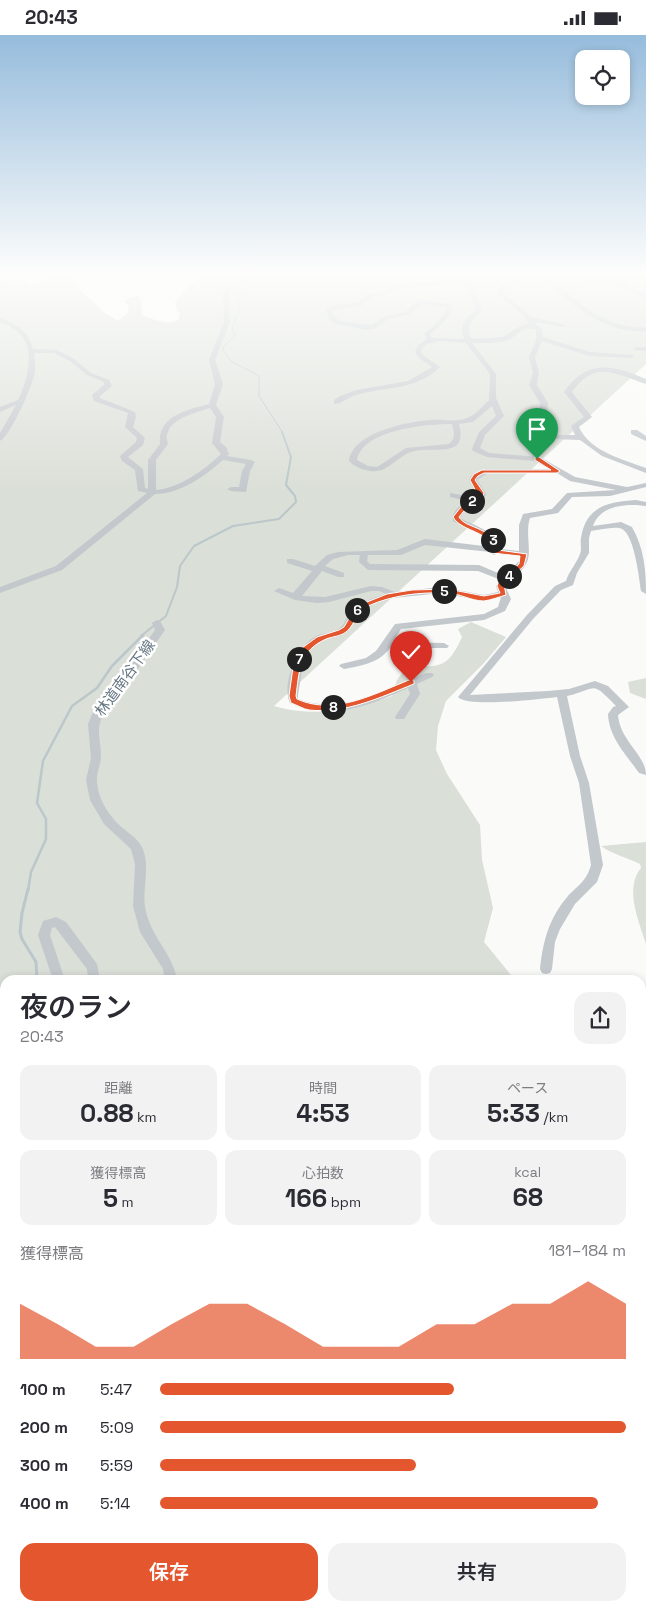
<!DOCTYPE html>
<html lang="ja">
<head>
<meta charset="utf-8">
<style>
	:root { --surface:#fff; --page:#f2f2f3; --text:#2b2b33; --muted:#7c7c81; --accent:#e4572e }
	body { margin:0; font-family:"Space Grotesk","Noto Sans JP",sans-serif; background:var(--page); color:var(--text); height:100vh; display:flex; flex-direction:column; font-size:19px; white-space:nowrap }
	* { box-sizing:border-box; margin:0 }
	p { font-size:16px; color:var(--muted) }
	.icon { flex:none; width:28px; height:28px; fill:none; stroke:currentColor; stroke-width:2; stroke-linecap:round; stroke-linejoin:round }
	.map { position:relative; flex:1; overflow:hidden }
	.details { position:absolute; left:0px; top:940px; width:646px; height:636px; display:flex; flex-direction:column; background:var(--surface); border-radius:15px 15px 0 0; box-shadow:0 2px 8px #0003 }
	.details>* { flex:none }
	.tools { position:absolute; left:575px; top:15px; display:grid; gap:10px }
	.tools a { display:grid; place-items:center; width:55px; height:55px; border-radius:10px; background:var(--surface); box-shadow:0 2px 8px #0003; font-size:25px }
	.pin { position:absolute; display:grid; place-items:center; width:42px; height:42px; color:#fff; margin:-51px -21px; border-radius:50% 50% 50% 0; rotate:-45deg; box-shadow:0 0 5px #0007 }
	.pin .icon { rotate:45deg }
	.km { position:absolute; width:25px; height:25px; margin:-12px; border-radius:50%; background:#222; color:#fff; font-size:14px; line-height:25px; text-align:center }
	.round { display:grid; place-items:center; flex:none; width:52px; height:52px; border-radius:15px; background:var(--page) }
	.headline { display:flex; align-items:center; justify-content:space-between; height:85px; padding:0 20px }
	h1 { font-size:28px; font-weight:600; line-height:38px }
	.metrics { display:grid; grid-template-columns:repeat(3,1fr); gap:8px; height:85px; padding:5px 20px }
	.metrics div { display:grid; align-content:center; border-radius:12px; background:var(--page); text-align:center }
	.metrics b { font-size:25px; font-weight:600 }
	.metrics small { font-size:14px; font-weight:400 }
	.metrics p { font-size:14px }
	.chart { height:140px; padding:10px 20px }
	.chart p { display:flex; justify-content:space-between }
	.chart svg { width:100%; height:90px; margin-top:5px; fill:var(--accent); opacity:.7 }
	.primary-button { display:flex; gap:10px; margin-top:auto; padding:10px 20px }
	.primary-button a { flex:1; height:58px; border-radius:15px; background:var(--accent); color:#fff; font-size:20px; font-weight:600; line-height:58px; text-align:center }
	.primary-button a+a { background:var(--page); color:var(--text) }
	ul { padding:0 20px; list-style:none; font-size:16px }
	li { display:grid; grid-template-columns:80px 60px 1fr; align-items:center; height:38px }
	li i { height:12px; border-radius:6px; background:var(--accent) }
	.status { display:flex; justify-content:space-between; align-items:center; height:35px; padding:0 25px; background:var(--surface); direction:ltr }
	.status svg { height:14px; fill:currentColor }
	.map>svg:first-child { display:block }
	.green { fill:#dadfd7 }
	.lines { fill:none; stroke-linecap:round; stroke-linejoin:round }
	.stream-far4 { stroke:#bbc7cb; stroke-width:1 }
	.stream-far3 { stroke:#bbc7cb; stroke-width:2 }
	.stream-far2 { stroke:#bbc7cb; stroke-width:2.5 }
	.stream-far1 { stroke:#bbc7cb; stroke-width:3 }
	.stream { stroke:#bbc7cb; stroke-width:4 }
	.minor { fill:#c3c8cc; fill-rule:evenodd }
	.route { fill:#e4572e; stroke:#fff }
	.labels { text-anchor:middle; stroke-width:5; stroke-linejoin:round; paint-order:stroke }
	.street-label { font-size:15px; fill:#657683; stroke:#fff }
</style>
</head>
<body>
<div class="status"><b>20:43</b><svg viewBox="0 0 49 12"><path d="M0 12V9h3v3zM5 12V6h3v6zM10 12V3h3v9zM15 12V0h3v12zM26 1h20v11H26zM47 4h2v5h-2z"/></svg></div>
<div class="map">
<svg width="646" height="1576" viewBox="0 0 646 1576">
	<rect width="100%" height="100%" fill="#fafaf8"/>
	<g class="green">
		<path d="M73 236 81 237 74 249 106 279 118 286 127 279 129 271 124 266 131 262 138 261 141 266 142 280C152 284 168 291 178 285L180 279 176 273 175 267 190 250 211 236H646V329L274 671C317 683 350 675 392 661L397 645 408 630C440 633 448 633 462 602L458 594 471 587 506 602 484 628 446 666 438 691 436 715 447 739 480 790 482 825 493 873 484 907 515 945H5V1571H641V976L646 978V1576H0V245L24 247 32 250Z"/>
		<path d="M646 643V664L630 658 628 647Z"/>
		<path d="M646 807V909C639 886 624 854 641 833L640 829C628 823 610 818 601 811Z"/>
	</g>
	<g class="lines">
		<path class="stream-far4" d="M272 236 264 243 237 257 239 276 232 293 235 300 224 311 223 315 231 326 259 341V361L283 398"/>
		<path class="stream-far3" d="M141 601 166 581 177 552 180 531 194 511 233 491 279 484 296 467 295 461 286 450 291 422 282 397"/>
		<path class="stream-far2" d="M28 856 31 837 46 804V784L37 768 43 726 72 671 97 653 112 631 143 600"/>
		<path class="stream-far1" d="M28 854 22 878 20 897 22 904 36 927 37 945"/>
		<g class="stream">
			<path d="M0 1459 5 1445"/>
			<path d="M0 1460 5 1478"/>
			<path d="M0 1521 5 1508"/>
		</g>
		<g class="minor">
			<path d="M264 236H271C258 248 240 247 229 257L230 287 215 325 223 349 216 370 224 382 220 407 226 412 229 419 227 421 251 425 255 427 250 436 246 457 231 456 227 454 231 452H239L242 436 246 429 223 425C205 441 180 459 155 459L62 535 0 558V552L56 531 147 458 138 456 135 435 122 426 120 421 136 407 137 403 125 392 128 378 94 366 92 360 104 350V347L87 340 70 326 54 318H34C35 326 36 334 34 341 31 354 10 401 0 406V398L16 370 0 377V372L18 365C27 346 37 313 18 297 13 292 6 290 0 287V283C17 289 28 296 33 314L57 315 74 324 91 338 109 345 112 351 100 361V363L135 377 136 382 133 392 145 403 143 410 128 422 143 434 145 453 148 454V425L160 409C157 381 187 375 209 369L215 349 209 325 224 287 223 257C233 245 251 246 264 236ZM210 373 216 382 212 408 221 419C206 434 178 454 156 455V425L168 409C167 405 166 400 168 397 172 383 198 377 210 373Z"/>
			<path d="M484 236H496L470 244 482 275C473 285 465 289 471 304L503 302 520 291 529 289 524 281 497 258 500 251 514 244 518 236H524L518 246 505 253 503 258 531 282 567 290 564 292 534 287 542 294 543 302 590 317 633 320 634 321 631 323 589 321 542 306 535 322 539 338 537 350 548 368 546 395 555 400H575L571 391 584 382 564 357C587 323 614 330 646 344V349C615 339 595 324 572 357L592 382 579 392C589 416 624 425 646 433V438L602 421 580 405 554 404 542 399 527 405H521V401L538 395 540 368 529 350 533 338 529 322 536 305V295C524 289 518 301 508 305 497 309 484 308 472 308L496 339V363L504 381 485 400 480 413 489 418 540 422 575 442 627 452 646 448V452L610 461 572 462 558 478 530 483C525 497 532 516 527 527 523 536 512 544 505 551L511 564 505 576 484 585 401 594 393 607 444 608 449 611 447 613H390C379 628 361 631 344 634L339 631 341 629 366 623 376 616 395 589 484 579 498 572 501 562 484 566 441 558 393 563 374 569 360 579 347 597 340 601 323 605 311 614 303 629 298 660V664C341 681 387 654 426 638H432L434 640 432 642 417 649 420 659 404 684H396L395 682 410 659 408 653C368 671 333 686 290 668 281 650 297 611 316 601 324 597 334 599 341 592 345 589 346 583 349 579 358 568 372 563 386 559L379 556H371L329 567 317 568 295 565 274 556 279 553 293 558 312 536 287 528V524H293L315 531 327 520 338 517 397 515 425 504 492 512C488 499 465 492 453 486 451 477 460 470 467 466L450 462V458L473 462 478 460 469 445 471 441 486 434H549L535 426 487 422 473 416 472 414 479 397 496 381 492 371 473 387 459 389C469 426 431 410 411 417 394 423 387 441 366 435 360 434 354 431 349 426 353 397 407 387 430 385 442 384 458 388 469 382 476 379 483 371 489 365L490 339 466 308 439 306 427 309 423 312 421 317 424 321 440 332C416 356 385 351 356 360 348 362 342 369 334 369V365L340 361 357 355 408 346 432 332 419 323 415 317 418 310 426 305 425 298 439 286 447 274 445 272 422 269 410 279 388 284 376 293 367 295 335 289 330 285 326 275 332 271 359 267 367 260 383 256 399 249 444 246ZM464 245 476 275C465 284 459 289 464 304L432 303 430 299 443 288 453 274 449 269 421 265 413 269 406 277 384 282 372 290 339 286 331 276 363 270 371 262 387 259 400 253 444 250ZM452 389C454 397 456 403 449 409L406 413 377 432 368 431 357 425C363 394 427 389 452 389ZM488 438H557L570 446 616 455 567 458 552 474 523 479 519 490V516L500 514C498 497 473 490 460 483L465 475 485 461 486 459 477 445ZM425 510 490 517 494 520 497 518 520 521V525L505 541 479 530 370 529 367 526 368 520H401ZM348 520H360L359 527 368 535 478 536 501 545 496 551 498 557 484 560 441 552 395 557 382 552 371 551 325 562 302 561 322 536 338 542H344V538L325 531 333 524Z"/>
			<path d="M539 236H545L548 242C577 266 606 295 646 292V296C604 299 573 270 543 244Z"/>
			<path d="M611 236H618L626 244V251L646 259V263L621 253 620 251 579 245 563 239 566 237 580 241 620 247V244Z"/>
			<path d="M637 312H646V316L635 315 634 314Z"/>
			<path d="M631 395H637L646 401V406L631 399Z"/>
			<path d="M636 465 646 467V471C627 468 600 470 593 491L621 487 632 492C644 513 646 535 646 559L641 556C639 543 634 494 619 493 610 492 600 495 591 496L589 503V518L577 538 573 550 561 555 533 584 470 660 548 656 569 654 595 646 608 651 629 672 618 680C620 706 646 720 646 740L639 738C626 719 609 703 608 679L613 672 616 671C590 644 598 654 567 661L580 721 589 748 603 830 597 847 575 869 560 894 555 907 552 934 550 938 546 939 542 938 540 934C543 906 549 883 568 861 579 849 586 847 591 830L579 748 570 721 557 662C540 664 468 673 458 662L527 580 555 551 566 546C569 536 577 528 580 519 582 514 580 508 581 503 586 471 608 467 636 465Z"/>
			<path d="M157 585 160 586 165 595 109 675C93 687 101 704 101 721 101 729 97 736 97 743 96 756 104 773 112 782 119 793 136 800 142 812 151 832 142 852 145 872 150 902 173 918 177 945H165L163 934 140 897 133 871 135 829 131 814 104 789 90 765 86 745 91 723 88 689 93 677 101 671 155 595 152 588Z"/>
			<path d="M56 882 66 887 97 929 100 945H88L87 934 55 892 52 893 50 900 65 945H53L38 900 43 886Z"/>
			<path d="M148 1571H166L168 1576H150Z"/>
		</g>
	</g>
	<linearGradient id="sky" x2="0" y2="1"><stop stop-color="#96bcdc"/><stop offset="0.52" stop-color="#fdfdfc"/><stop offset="1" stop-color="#fdfdfc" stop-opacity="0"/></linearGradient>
	<rect width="646" height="457" fill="url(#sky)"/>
	<path class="route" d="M535 422H539L560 436 557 438H484L478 441 475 445 484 458 483 461 468 471 459 482C466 494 488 490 499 513L498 515 527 519 524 531 504 549 506 560C499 562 491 565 484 566 471 566 459 558 446 558 420 557 393 560 368 571 354 578 355 593 343 599 337 602 328 602 322 606 299 618 299 638 296 661L297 664C334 681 374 659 409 645H414V649C381 662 346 679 309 675 303 674 297 670 291 668L289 661 294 625 302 613 317 602 339 595 344 592 354 575 362 569 387 559 412 555 448 554 484 561 500 558 497 551 498 548 519 529 520 521 492 518C493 495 462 498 453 482L464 468 478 460 470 445 474 439 482 435H551L535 425Z"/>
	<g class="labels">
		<g class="street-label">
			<text transform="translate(125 643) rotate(-54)" y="5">林道南谷下線</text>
		</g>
	</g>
</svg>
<div class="tools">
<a><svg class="icon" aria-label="locate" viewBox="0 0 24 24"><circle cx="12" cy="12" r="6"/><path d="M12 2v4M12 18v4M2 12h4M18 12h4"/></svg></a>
</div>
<div class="pin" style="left:537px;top:424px;background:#1e9e55"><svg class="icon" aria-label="arrive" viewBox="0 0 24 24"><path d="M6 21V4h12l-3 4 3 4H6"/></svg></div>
<div class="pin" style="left:411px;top:647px;background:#d93025"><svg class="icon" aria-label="check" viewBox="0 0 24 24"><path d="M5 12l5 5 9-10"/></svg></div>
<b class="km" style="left:472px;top:466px">2</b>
<b class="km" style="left:493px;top:505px">3</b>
<b class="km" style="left:509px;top:541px">4</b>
<b class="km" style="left:444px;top:556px">5</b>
<b class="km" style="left:357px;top:575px">6</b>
<b class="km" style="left:299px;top:624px">7</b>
<b class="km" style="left:333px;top:672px">8</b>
<section class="details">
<div class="headline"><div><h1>夜のラン</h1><p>20:43</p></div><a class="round"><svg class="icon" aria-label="share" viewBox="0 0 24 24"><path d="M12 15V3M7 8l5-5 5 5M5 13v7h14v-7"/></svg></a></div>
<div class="metrics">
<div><p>距離</p><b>0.88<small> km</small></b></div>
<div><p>時間</p><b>4:53</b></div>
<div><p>ペース</p><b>5:33<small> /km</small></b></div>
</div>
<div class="metrics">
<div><p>獲得標高</p><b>5<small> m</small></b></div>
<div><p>心拍数</p><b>166<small> bpm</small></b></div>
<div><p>kcal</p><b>68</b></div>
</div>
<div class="chart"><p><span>獲得標高</span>181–184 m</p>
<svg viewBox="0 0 160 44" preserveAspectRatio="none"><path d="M0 44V17L10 27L20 38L30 38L40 27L50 17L60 17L70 27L80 38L90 38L100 38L110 27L120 27L130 17L140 17L150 6L160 17V44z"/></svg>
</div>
<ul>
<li><b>100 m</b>5:47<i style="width:63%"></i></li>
<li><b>200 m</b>5:09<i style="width:100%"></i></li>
<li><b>300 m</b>5:59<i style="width:55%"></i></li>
<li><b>400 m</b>5:14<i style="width:94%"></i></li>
</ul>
<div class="primary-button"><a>保存</a><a>共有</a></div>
</section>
</div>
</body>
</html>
